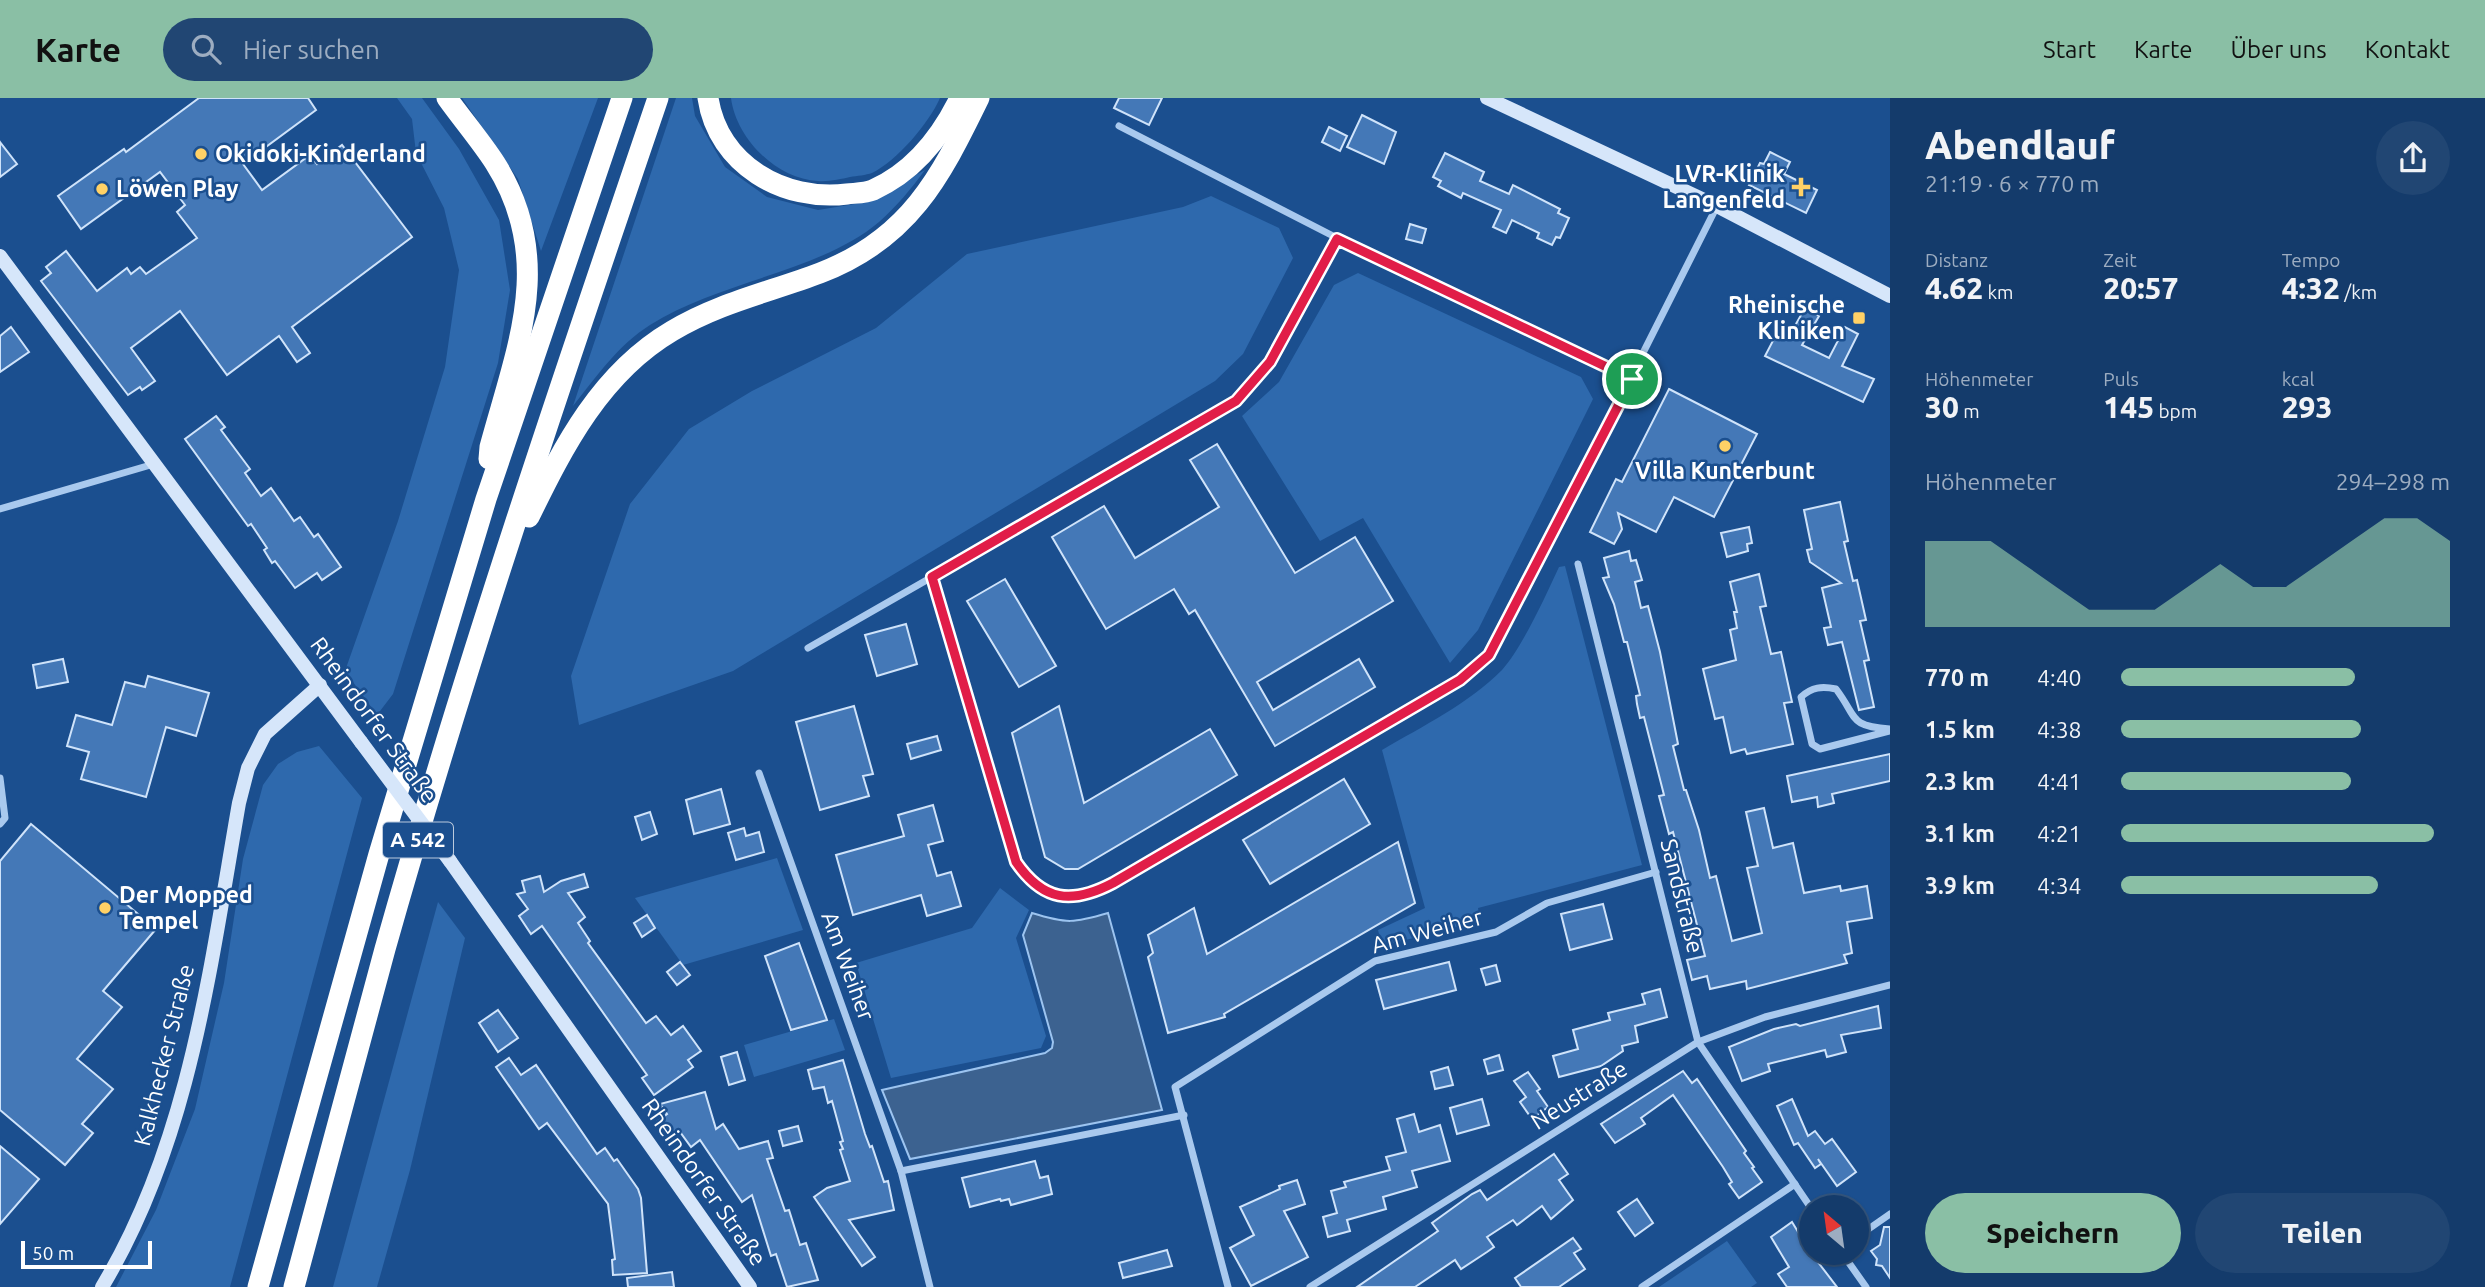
<!DOCTYPE html>
<html lang="de">
<head>
<meta charset="utf-8">
<style>
	:root { --surface:#143b6b; --page:#214673; --text:#f1f3f6; --muted:#9dadc1; --line:#33557e; --accent:#8abfa5 }
	body { margin:0; font-family:Ubuntu,sans-serif; background:var(--page); color:var(--text); height:100vh; display:flex; flex-direction:column; font-size:26px; white-space:nowrap }
	* { box-sizing:border-box; margin:0 }
	p { font-size:23px; color:var(--muted) }
	.icon { flex:none; width:38px; height:38px; fill:none; stroke:currentColor; stroke-width:2; stroke-linecap:round; stroke-linejoin:round }
	.map { position:relative; flex:1; overflow:hidden }
	.sheet { display:flex; flex-direction:column; background:var(--surface); width:595px }
	.sheet>* { flex:none }
	.needle { width:46px; rotate:331deg }
	.buttons { position:absolute; left:1799px; top:1097px; display:grid; gap:14px }
	.buttons a { display:grid; place-items:center; width:70px; height:70px; border-radius:50%; background:var(--surface); box-shadow:0 2px 5px #0004,0 0 0 2px var(--line); font-size:35px }
	.scale { position:absolute; left:21px; bottom:18px; width:131px; box-sizing:border-box; padding-left:7px; border:4px solid #fff; border-top:0; font-size:19px; line-height:24px; white-space:nowrap; color:#fff; -webkit-text-stroke:5px #1b4f8f; paint-order:stroke }
	.pin { position:absolute; display:grid; place-items:center; width:60px; height:60px; color:#fff; margin:-30px; border:4px solid #fff; border-radius:50%; box-shadow:0 2px 7px #0007 }
	.round { display:grid; place-items:center; flex:none; width:74px; height:74px; border-radius:37px; background:var(--page) }
	.headline { display:flex; align-items:center; justify-content:space-between; height:119px; padding:0 35px }
	h1 { font-size:38px; font-weight:800; line-height:52px }
	.stats { display:grid; grid-template-columns:repeat(3,1fr); gap:10px; height:119px; padding:7px 35px }
	.stats div { display:grid; align-content:center }
	.stats b { font-size:30px; font-weight:800 }
	.stats small { font-size:19px; font-weight:400 }
	.stats p { font-size:19px }
	.chart { height:196px; padding:14px 35px }
	.chart p { display:flex; justify-content:space-between }
	.chart svg { width:100%; height:126px; margin-top:7px; fill:var(--accent); opacity:.7 }
	.button { display:flex; gap:14px; margin-top:auto; padding:14px 35px }
	.button a { flex:1; height:80px; border-radius:42px; background:var(--accent); color:#111; font-size:28px; font-weight:800; line-height:80px; text-align:center }
	.button a+a { background:var(--page); color:var(--text) }
	ul { padding:0 35px; list-style:none; font-size:23px }
	li { display:grid; grid-template-columns:112px 84px 1fr; align-items:center; height:52px }
	li i { height:18px; border-radius:9px; background:var(--accent) }
	header { display:flex; align-items:center; gap:42px; box-sizing:border-box; height:98px; padding:0 35px; background:var(--accent); color:#111 }
	header strong { font-size:33px }
	nav { display:flex; gap:38px; margin-inline-start:auto; font-size:24px }
	.search { width:490px; height:63px; background:var(--page); display:flex; align-items:center; gap:18px; box-sizing:border-box; padding:0 24px; border-radius:38px; color:var(--muted); font-size:26px }
	main { display:flex; flex:1; min-height:0 }
	.map>svg:first-child { display:block }
	.green { fill:#2e69ad }
	.water { fill:#3c6290; stroke:#9cc4f0; stroke-width:2 }
	.building { fill:#4478b7; stroke:#cfe3fa; stroke-width:2 }
	.lines { fill:none; stroke-linecap:round; stroke-linejoin:round }
	.street { stroke:#a9c9ee; stroke-width:7 }
	.secondary { stroke:#d6e6fa; stroke-width:14 }
	.highway { stroke:#fff; stroke-width:21 }
	.secondary-bridge { stroke:#d6e6fa; stroke-width:14 }
	.route-casing { stroke:#fff; stroke-width:14 }
	.route { stroke:#e11d48; stroke-width:9 }
	.poi-dot { fill:#ffd166; stroke:#1b4f8f; stroke-width:2.5 }
	.labels { text-anchor:middle; stroke-width:5; stroke-linejoin:round; paint-order:stroke }
	.shield { fill:#1b4f8f; stroke:#bbcadd; stroke-width:2 }
	.shield-label { font-size:21px; font-weight:bold; fill:#fff }
	.poi-label { font-size:23px; font-weight:bold; fill:#fff; stroke:#1b4f8f; text-anchor:start }
	.street-label { font-size:23px; fill:#fff; stroke:#1b4f8f }
</style>
</head>
<body>
<header>
<strong>Karte</strong>
<div class="search"><svg class="icon" aria-label="search" viewBox="0 0 24 24"><circle cx="10" cy="10" r="6"/><path d="M15 15l6 6"/></svg>Hier suchen</div>
<nav><a>Start</a><a>Karte</a><a>Über uns</a><a>Kontakt</a></nav>
</header>
<main>
<div class="map">
<svg width="1890" height="1189" viewBox="0 0 1890 1189">
	<rect width="100%" height="100%" fill="#1b4f8f"/>
	<g class="green">
		<path d="M397 0H422L459 51 499 122 510 192 498 265 393 596 377 617 345 573 398 423 445 269 459 172 444 110 416 55 412 21Z"/>
		<path d="M462 0H598L541 153 518 81Z"/>
		<path d="M676 0H692L695 18 725 69 767 99 818 112 867 104 925 72C911 91 897 108 879 124 820 174 719 183 650 227 618 247 596 279 573 308Z"/>
		<path d="M731 0H940C929 25 897 63 872 75 866 77 857 78 850 79 841 81 828 84 818 83 776 81 736 40 731 0Z"/>
		<path d="M1211 98 1279 130 1293 160 1243 256 1215 283 733 573 579 627 571 578 630 406 689 331 752 293 876 230 967 156 1183 109Z"/>
		<path d="M1358 175 1581 279 1593 301 1478 532 1450 565 1363 420 1320 443 1242 318 1279 284 1334 187Z"/>
		<path d="M1565 468 1642 767 1478 810 1480 823 1382 848 1378 832 1425 810 1382 652C1423 628 1468 606 1502 572 1522 550 1546 497 1559 469Z"/>
		<path d="M319 648 362 700 230 1189H116L156 1112 195 1011 224 885 243 761 263 687 278 666 297 654Z"/>
		<path d="M777 760 803 832 683 867 635 800Z"/>
		<path d="M1000 790 1029 812 1016 840 1046 938 1041 950 891 980 856 865 972 830Z"/>
		<path d="M438 804 465 840 410 1072 377 1189H333Z"/>
		<path d="M834 921 845 952 754 979 744 947Z"/>
		<path d="M1727 1143 1757 1185 1751 1189H1659Z"/>
	</g>
	<path class="water" d="M1032 815C1067 826 1074 825 1108 815L1162 1012 910 1061 882 992 1045 955 1052 950 1053 944 1023 837Z"/>
	<g class="building">
		<path d="M199 0H308L316 12 243 66 262 92 310 57 317 66 342 47 412 139 292 229 310 255 297 264 279 238 227 277 180 213 131 250 155 283 142 292 140 289 128 297 41 183 51 175 46 169 66 153 97 193 127 170 131 176 140 169 146 176 197 140 177 114 185 107 160 74 81 131 58 98 124 51 126 54Z"/>
		<path d="M1119 0H1162L1149 27 1114 10Z"/>
		<path d="M1362 17 1396 34 1384 66 1347 49Z"/>
		<path d="M1329 29 1347 38 1340 53 1322 44Z"/>
		<path d="M0 44 17 66 0 79Z"/>
		<path d="M1770 54 1790 64 1784 76 1817 92 1806 115 1749 87 1760 65 1764 66Z"/>
		<path d="M1445 55 1484 74 1480 83 1509 96 1513 87 1560 111 1558 115 1569 120 1560 140 1556 139 1552 147 1537 140 1539 135 1512 122 1506 135 1493 129 1501 112 1463 95 1461 100 1438 88 1441 83 1433 79Z"/>
		<path d="M1410 126 1426 131 1422 145 1406 141Z"/>
		<path d="M1805 210 1819 218 1802 247 1829 260 1845 229 1858 236 1842 268 1874 281 1863 304 1765 258 1777 235 1788 240Z"/>
		<path d="M11 229 29 254 0 274V238Z"/>
		<path d="M1669 291 1757 336 1714 419 1674 399 1656 434 1618 415 1622 431 1614 446 1590 434 1616 381 1622 384Z"/>
		<path d="M216 318 225 329 221 332 250 371 245 375 261 398 271 390 294 423 300 419 314 439 318 436 341 469 322 482 317 475 295 490 275 463 272 465 264 452 267 450 251 426 248 428 185 341Z"/>
		<path d="M1217 346 1295 475 1355 439 1393 503 1257 584 1273 612 1359 561 1375 589 1275 648 1195 512 1189 516 1174 491 1106 531 1052 439 1104 408 1135 460 1219 409 1190 362Z"/>
		<path d="M1840 404 1848 443 1844 444 1853 483 1857 482 1866 522 1860 523 1869 562 1864 563 1874 609 1859 612 1842 544 1828 547 1824 530 1831 529 1822 490 1841 485 1810 464 1807 452 1812 451 1804 412Z"/>
		<path d="M1749 429 1752 445 1747 446 1748 453 1727 459 1721 435Z"/>
		<path d="M1629 453 1631 463 1636 462 1642 482 1635 484 1641 510 1648 508 1660 554 1678 646 1673 648 1684 692H1686L1699 732 1710 780 1716 778 1732 843 1762 835 1747 770 1758 768 1746 714 1764 710 1773 750 1793 745 1804 795 1840 788 1841 793 1867 788 1872 820 1847 824 1852 855 1844 857 1847 865 1747 891 1746 883 1710 891 1707 878 1692 882 1687 862 1705 858 1673 734 1669 736 1659 698 1664 697 1644 619 1640 620 1637 606 1636 598 1640 597 1627 544H1624L1614 506 1603 480 1609 479 1604 460Z"/>
		<path d="M1759 476 1766 508 1760 509 1771 556 1781 554 1792 604 1784 605 1793 646 1747 656 1745 651 1731 655 1723 619 1715 621 1703 571 1736 562 1730 532 1737 530 1734 514H1737L1730 484Z"/>
		<path d="M1005 481 1056 568 1019 589 967 503Z"/>
		<path d="M906 526 917 566 877 578 865 537Z"/>
		<path d="M63 561 68 584 37 590 33 567Z"/>
		<path d="M148 578 209 595 196 638 166 629 146 699 81 681 89 654 67 648 76 617 112 627 125 584 145 589Z"/>
		<path d="M854 608 873 676 863 678 869 698 820 712 796 624Z"/>
		<path d="M1059 608 1084 705 1210 631 1237 677 1078 771H1065L1045 759 1012 635Z"/>
		<path d="M937 638 941 652 911 661 907 646Z"/>
		<path d="M1890 656V683L1832 696 1834 705 1818 709 1817 699 1792 704 1787 678Z"/>
		<path d="M1344 681 1370 726 1270 786 1243 742Z"/>
		<path d="M721 691 730 726 694 736 686 702Z"/>
		<path d="M933 707 943 743 928 747 937 778 951 774 961 808 927 818 921 797 853 817 836 757 904 738 898 717Z"/>
		<path d="M650 714 657 736 642 742 635 719Z"/>
		<path d="M31 726 156 831 103 893 122 909 77 961 113 991 82 1026 93 1035 65 1067 0 1012V763Z"/>
		<path d="M744 730 746 738 759 734 764 754 736 762 728 735Z"/>
		<path d="M1398 744 1415 805 1224 916 1225 919 1168 935 1148 859 1153 855 1148 837 1194 810 1207 856Z"/>
		<path d="M584 776 588 789 568 795 585 819 578 825 590 843 588 845 646 925 656 918 671 937 683 928 701 953 688 962 693 969 654 997 642 980 647 977 542 828 531 836 519 818 528 811 517 796 525 794 522 783 540 778 544 794 561 783Z"/>
		<path d="M1603 806 1612 841 1570 852 1561 816Z"/>
		<path d="M647 817 655 830 642 839 634 825Z"/>
		<path d="M799 845 827 922 791 932 765 858Z"/>
		<path d="M680 864 690 877 677 887 667 874Z"/>
		<path d="M1449 864 1456 892 1384 911 1376 882Z"/>
		<path d="M1496 867 1500 883 1486 887 1481 871Z"/>
		<path d="M1660 891 1667 919 1635 928 1638 944 1622 948 1623 953 1601 968 1559 979 1553 958 1578 951 1573 932 1610 922 1608 915 1645 906 1642 896Z"/>
		<path d="M1878 908 1881 930 1841 937 1846 954 1827 959 1825 952 1768 966 1770 973 1742 983 1729 949 1774 931 1796 926 1800 928Z"/>
		<path d="M498 912 518 940 498 954 479 925Z"/>
		<path d="M737 954 745 982 729 987 721 959Z"/>
		<path d="M1499 957 1503 972 1488 976 1484 962Z"/>
		<path d="M509 960 521 977 536 967 597 1056 605 1050 614 1063 617 1061 638 1091 641 1100 647 1175 613 1177 612 1162 615 1161 608 1106 547 1025 539 1031 496 969Z"/>
		<path d="M843 962 865 1036 870 1049 872 1048 884 1084 888 1083 894 1112 849 1122 875 1159 862 1168 814 1099 827 1090 850 1083 840 1052 843 1051 840 1044 843 1043 832 1003 828 1005 824 989 813 991 808 972Z"/>
		<path d="M1448 969 1453 987 1435 991 1431 974Z"/>
		<path d="M1683 973 1692 985 1697 981 1746 1053 1744 1055 1754 1069 1752 1070 1762 1084 1739 1100 1729 1086 1732 1084 1723 1069 1673 997 1641 1020 1645 1026 1615 1045 1601 1026Z"/>
		<path d="M1528 974 1540 991 1537 993 1548 1009 1532 1021 1520 1004 1526 999 1514 983Z"/>
		<path d="M705 994 716 1031 723 1026 739 1051 768 1043 773 1060 767 1061 785 1113 789 1112 800 1147 806 1145 818 1182 787 1189 776 1156 771 1158 752 1097 742 1104 700 1042 691 1049 680 1034 671 1041 658 1023 667 1016 660 1006Z"/>
		<path d="M1482 1001 1489 1027 1457 1036 1450 1010Z"/>
		<path d="M1792 1001 1808 1038 1815 1033 1825 1046 1832 1041 1856 1074 1837 1088 1818 1061 1821 1066 1815 1070 1798 1045 1794 1047 1777 1008Z"/>
		<path d="M1414 1016 1419 1034 1440 1027 1450 1063 1412 1073 1417 1089 1383 1099 1386 1111 1347 1122 1350 1133 1328 1139 1323 1119 1337 1115 1331 1093 1346 1089 1344 1084 1390 1072 1386 1059 1406 1054 1397 1021Z"/>
		<path d="M798 1028 802 1043 783 1048 779 1033Z"/>
		<path d="M0 1048 39 1081 0 1126Z"/>
		<path d="M1554 1056 1568 1076 1559 1082 1573 1102 1551 1121 1542 1108 1517 1127 1513 1122 1487 1139 1494 1149 1487 1154 1461 1171 1455 1162 1415 1189H1357L1438 1133 1432 1125 1472 1096 1480 1092 1487 1102Z"/>
		<path d="M1035 1063 1040 1080 1048 1078 1052 1096 1011 1107 1009 1101 1001 1103 1000 1101 970 1109 962 1080Z"/>
		<path d="M1297 1082 1305 1106 1284 1113 1308 1159 1251 1188 1230 1150 1254 1137 1240 1109 1280 1091 1279 1088Z"/>
		<path d="M1637 1101 1653 1125 1635 1138 1618 1114Z"/>
		<path d="M1792 1124 1811 1155 1837 1189H1787L1778 1176 1789 1169 1771 1139Z"/>
		<path d="M1884 1129H1890V1180L1882 1168 1876 1167 1877 1161 1871 1153 1880 1147Z"/>
		<path d="M1573 1140 1581 1151 1574 1155 1585 1171 1559 1189H1521L1515 1180Z"/>
		<path d="M1167 1152 1172 1168 1123 1180 1119 1165Z"/>
		<path d="M672 1174 674 1189H628L627 1180Z"/>
	</g>
	<g class="lines">
		<g class="street">
			<path d="M1119 28 1337 140"/>
			<path d="M1631 281 1337 140 1270 264 1236 303 932 479 1016 764C1039 797 1052 800 1091 797L1460 582 1489 557 1505 529 1717 108"/>
			<path d="M0 411 154 366"/>
			<path d="M1578 466 1698 944 1811 1110"/>
			<path d="M808 550 932 479"/>
			<path d="M1890 631C1848 628 1858 620 1836 591 1822 588 1812 589 1801 599L1812 646 1820 651 1890 633"/>
			<path d="M759 675 901 1073 930 1189"/>
			<path d="M0 680 5 720 0 726"/>
			<path d="M901 1073 1184 1017"/>
			<path d="M1857 1139 1890 1116"/>
			<path d="M1842 1155 1866 1189"/>
			<path d="M1228 1189 1175 989 1375 863 1496 834 1547 805 1656 774"/>
			<path d="M1310 1189 1698 944 1765 919 1890 887"/>
			<path d="M1642 1189 1795 1086"/>
		</g>
		<g class="secondary">
			<path d="M1487 0 1717 108 1890 198"/>
			<path d="M0 158 361 644"/>
			<path d="M450 763 750 1189"/>
			<path d="M102 1189C190 1043 210 870 239 705L248 670 265 636 320 587"/>
		</g>
		<g class="highway">
			<path d="M447 0C462 21 480 42 495 65 556 161 517 249 490 349L489 361"/>
			<path d="M708 0C718 67 784 104 847 96 856 95 866 95 873 92 913 74 941 39 960 0"/>
			<path d="M529 419C564 347 601 275 672 233 718 205 770 194 820 175 909 141 940 80 979 0"/>
			<path d="M258 1189 379 756 486 401 622 0"/>
			<path d="M294 1189C325 1076 354 963 385 851 466 564 562 282 658 0"/>
		</g>
		<path class="secondary-bridge" d="M361 644 450 763"/>
	</g>
	<g class="lines">
		<g class="route-casing">
			<path id="route" d="M1337 141 1632 281 1489 557 1460 582 1113 785C1071 807 1043 803 1016 764L932 479 1236 303 1270 264Z"/>
		</g>
		<use href="#route" class="route"/>
	</g>
	<g class="poi-dot">
		<circle cx="201" cy="56" r="7"/>
		<path d="M1797.5 78.5h7v7h7v7h-7v7h-7v-7h-7v-7h7z"/>
		<circle cx="102" cy="91" r="7"/>
		<rect x="1852" y="213" width="14" height="14" rx="3.5"/>
		<circle cx="1725" cy="348" r="7"/>
		<circle cx="105" cy="810" r="7"/>
	</g>
	<g class="labels">
		<rect class="shield" x="383" y="724.5" width="70" height="35" rx="5"/>
		<g class="shield-label">
			<text x="418" y="749">A 542</text>
		</g>
		<g class="poi-label">
			<text x="215" y="64">Okidoki-Kinderland</text>
			<text x="1785" y="84" text-anchor="end">LVR-Klinik<tspan x="1785" dy="26">Langenfeld</tspan></text>
			<text x="116" y="99">Löwen Play</text>
			<text x="1845" y="215" text-anchor="end">Rheinische<tspan x="1845" dy="26">Kliniken</tspan></text>
			<text x="1725" y="381" text-anchor="middle">Villa Kunterbunt</text>
			<text x="119" y="805">Der Mopped<tspan x="119" dy="26">Tempel</tspan></text>
		</g>
		<g class="street-label">
			<text transform="translate(374 622) rotate(54)" y="8">Rheindorfer Straße</text>
			<text transform="translate(1682 798) rotate(76)" y="8">Sandstraße</text>
			<text transform="translate(1427 833) rotate(-15)" y="8">Am Weiher</text>
			<text transform="translate(848 868) rotate(70)" y="8">Am Weiher</text>
			<text transform="translate(164 957) rotate(-76)" y="8">Kalkhecker Straße</text>
			<text transform="translate(1579 997) rotate(-32)" y="8">Neustraße</text>
			<text transform="translate(704 1084) rotate(55)" y="8">Rheindorfer Straße</text>
		</g>
	</g>
</svg>
<div class="buttons">
<a><svg class="needle" viewBox="-14 -14 28 28"><path d="M0-13l5 13h-10z" fill="#e53935"/><path d="M0 13l5-13h-10z" fill="#9dadc1"/></svg></a>
</div>
<div class="scale">50 m</div>
<div class="pin" style="left:1632px;top:281px;background:#1e9e55"><svg class="icon" aria-label="arrive" viewBox="0 0 24 24"><path d="M6 21V4h12l-3 4 3 4H6"/></svg></div>
</div>
<section class="sheet">
<div class="headline"><div><h1>Abendlauf</h1><p>21:19 · 6 × 770 m</p></div><a class="round"><svg class="icon" aria-label="share" viewBox="0 0 24 24"><path d="M12 15V3M7 8l5-5 5 5M5 13v7h14v-7"/></svg></a></div>
<div class="stats">
<div><p>Distanz</p><b>4.62<small> km</small></b></div>
<div><p>Zeit</p><b>20:57</b></div>
<div><p>Tempo</p><b>4:32<small> /km</small></b></div>
</div>
<div class="stats">
<div><p>Höhenmeter</p><b>30<small> m</small></b></div>
<div><p>Puls</p><b>145<small> bpm</small></b></div>
<div><p>kcal</p><b>293</b></div>
</div>
<div class="chart"><p><span>Höhenmeter</span>294–298 m</p>
<svg viewBox="0 0 160 44" preserveAspectRatio="none"><path d="M0 44V14L10 14L20 14L30 22L40 30L50 38L60 38L70 38L80 30L90 22L100 30L110 30L120 22L130 14L140 6L150 6L160 14V44z"/></svg>
</div>
<ul>
<li><b>770 m</b>4:40<i style="width:71%"></i></li>
<li><b>1.5 km</b>4:38<i style="width:73%"></i></li>
<li><b>2.3 km</b>4:41<i style="width:70%"></i></li>
<li><b>3.1 km</b>4:21<i style="width:95%"></i></li>
<li><b>3.9 km</b>4:34<i style="width:78%"></i></li>
</ul>
<div class="button"><a>Speichern</a><a>Teilen</a></div>
</section>
</main>
</body>
</html>
